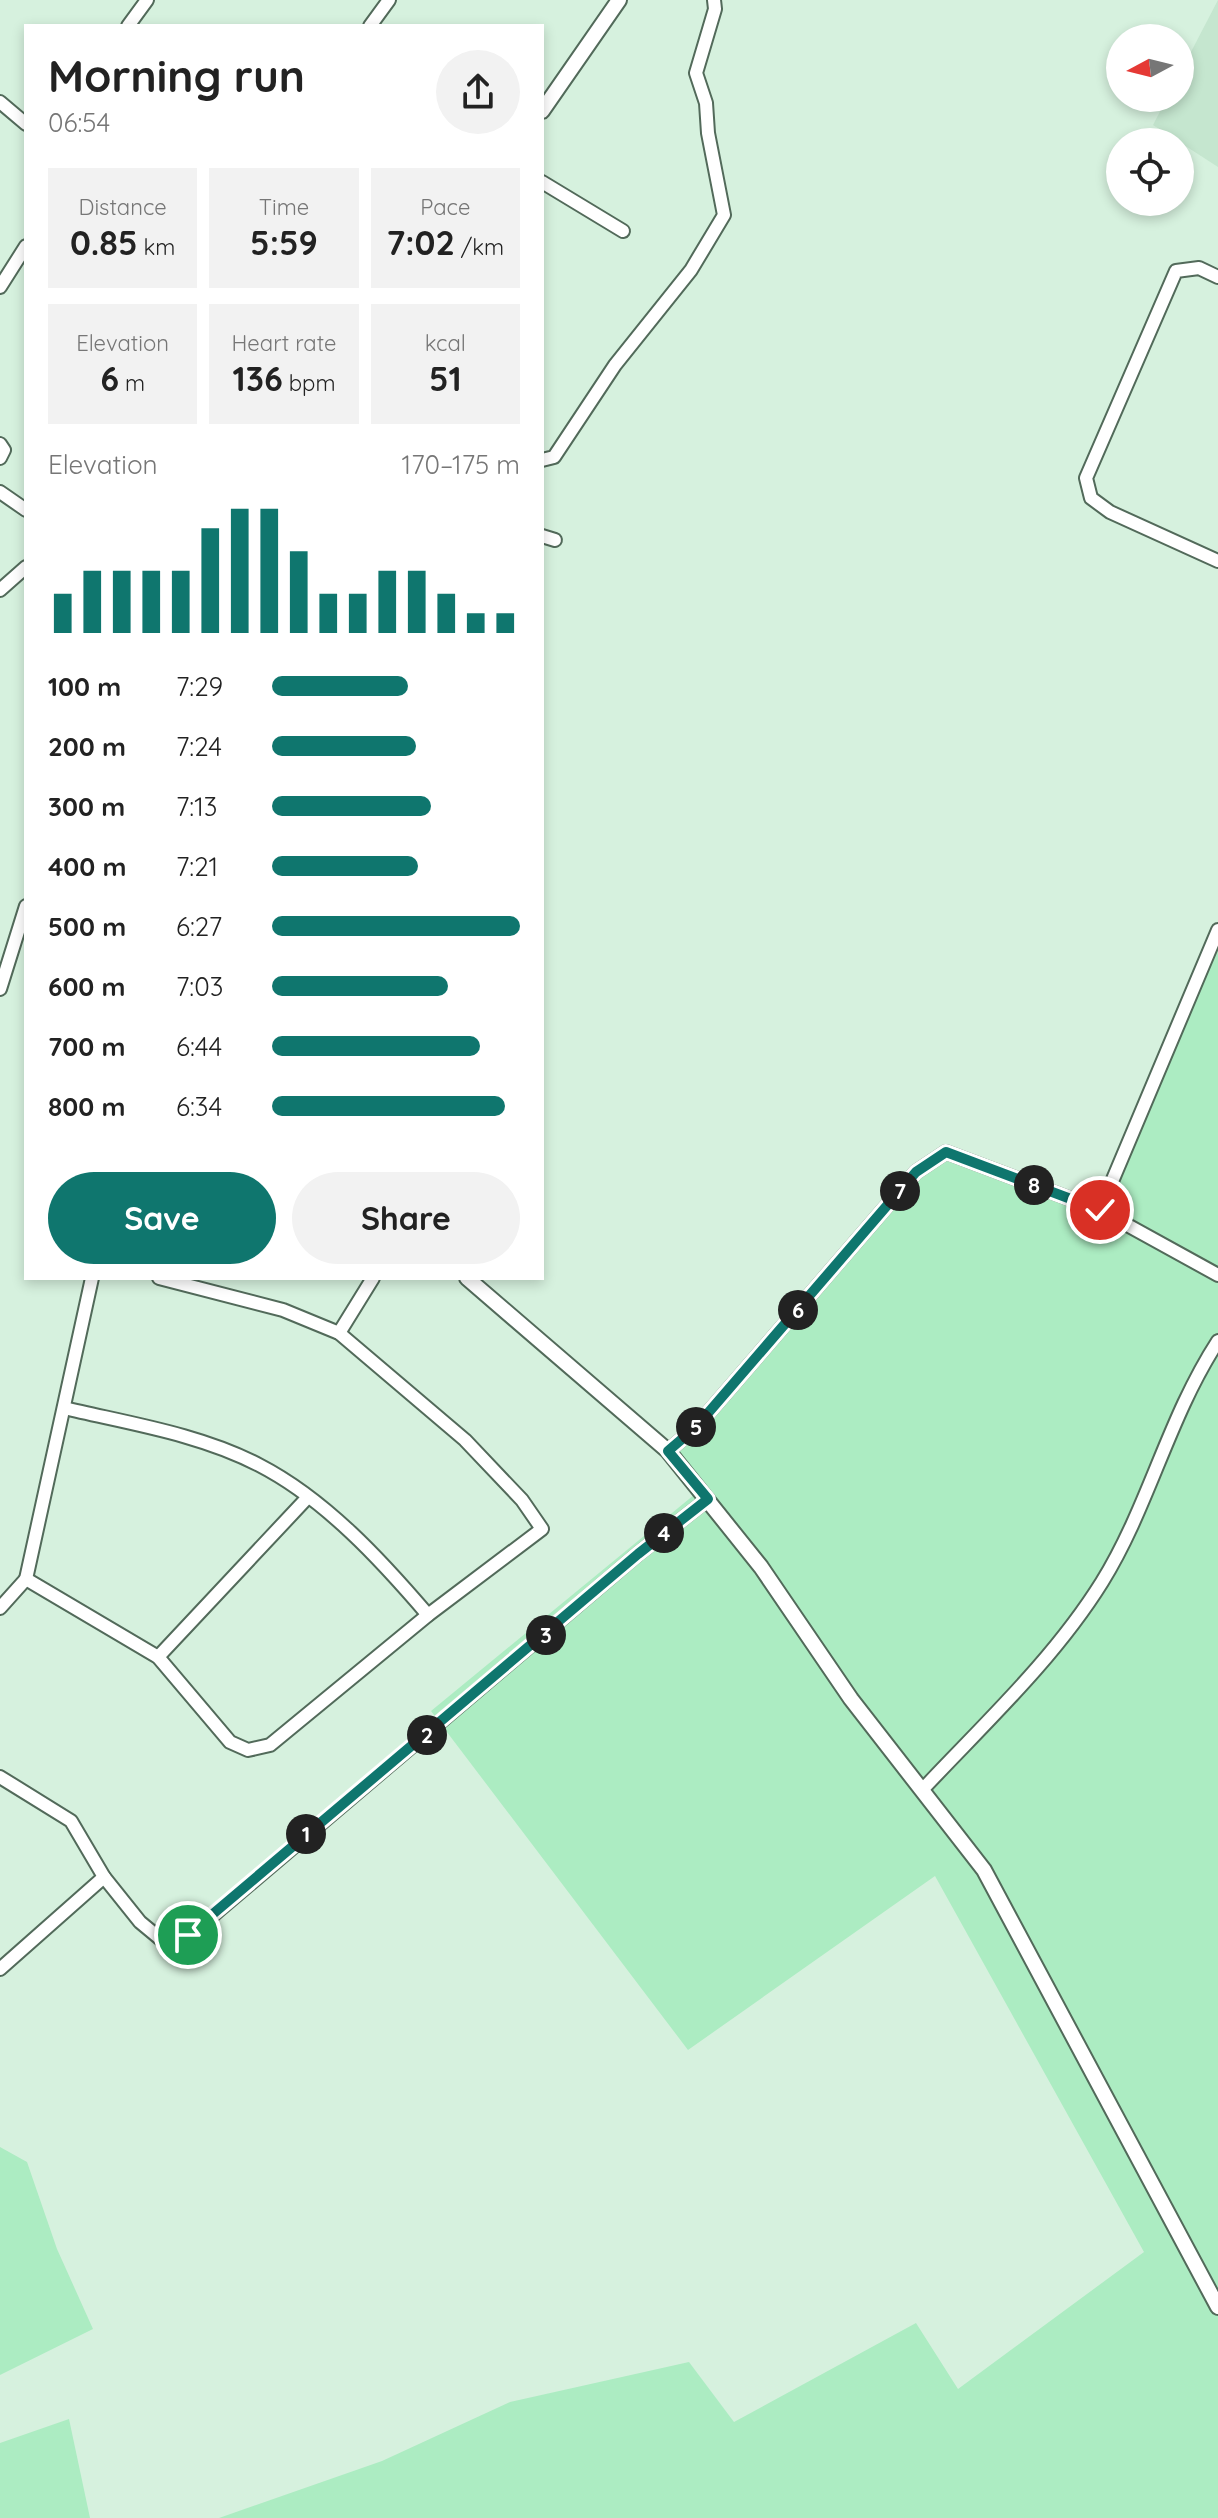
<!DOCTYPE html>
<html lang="en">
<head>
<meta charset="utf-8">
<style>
	:root { --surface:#fff; --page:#f2f2f2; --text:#222; --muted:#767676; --accent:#0f766e }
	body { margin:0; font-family:Quicksand,sans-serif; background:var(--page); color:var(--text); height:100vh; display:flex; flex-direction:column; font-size:30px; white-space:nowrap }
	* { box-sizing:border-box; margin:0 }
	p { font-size:26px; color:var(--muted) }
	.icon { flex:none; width:44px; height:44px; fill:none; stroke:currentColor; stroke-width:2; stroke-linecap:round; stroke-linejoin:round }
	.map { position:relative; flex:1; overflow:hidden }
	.details { position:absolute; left:24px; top:24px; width:520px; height:1256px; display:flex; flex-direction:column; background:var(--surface); border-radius:0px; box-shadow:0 4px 12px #0003 }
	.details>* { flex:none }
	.needle { width:52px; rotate:263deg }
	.tools { position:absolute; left:1106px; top:24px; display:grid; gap:16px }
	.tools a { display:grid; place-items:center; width:88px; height:88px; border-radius:50%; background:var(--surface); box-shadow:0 4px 12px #0003; font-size:40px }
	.pin { position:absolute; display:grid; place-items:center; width:68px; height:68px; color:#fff; margin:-34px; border:4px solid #fff; border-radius:50%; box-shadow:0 2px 8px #0007 }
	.km { position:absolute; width:40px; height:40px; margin:-20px; border-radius:50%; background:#222; color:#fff; font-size:22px; line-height:40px; text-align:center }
	.round { display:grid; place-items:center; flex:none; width:84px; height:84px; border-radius:42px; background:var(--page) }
	.headline { display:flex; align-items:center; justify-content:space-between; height:136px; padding:0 24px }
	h1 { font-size:44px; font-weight:700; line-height:60px }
	.figures { display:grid; grid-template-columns:repeat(3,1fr); gap:12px; height:136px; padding:8px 24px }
	.figures div { display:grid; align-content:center; border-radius:0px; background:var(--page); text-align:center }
	.figures b { font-size:34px; font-weight:700 }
	.figures small { font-size:22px; font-weight:400 }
	.figures p { font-size:22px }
	.chart { height:224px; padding:16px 24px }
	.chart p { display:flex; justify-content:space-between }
	.chart svg { width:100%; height:144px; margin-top:8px; stroke:var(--accent); stroke-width:6 }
	.button { display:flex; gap:16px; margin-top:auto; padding:16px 24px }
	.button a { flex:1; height:92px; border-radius:48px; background:var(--accent); color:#fff; font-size:32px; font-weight:700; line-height:92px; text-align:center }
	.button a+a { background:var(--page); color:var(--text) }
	ul { padding:0 24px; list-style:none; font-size:26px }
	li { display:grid; grid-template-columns:128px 96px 1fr; align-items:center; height:60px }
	li i { height:20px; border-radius:10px; background:var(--accent) }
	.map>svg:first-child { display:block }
	.built { fill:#c5e6cf }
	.green { fill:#acecc2 }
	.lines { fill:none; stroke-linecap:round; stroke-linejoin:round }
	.minor-casing { stroke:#526a5a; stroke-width:16 }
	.tertiary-casing { stroke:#526a5a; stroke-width:18 }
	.minor { stroke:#fff; stroke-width:12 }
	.tertiary { stroke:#fff; stroke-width:14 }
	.route-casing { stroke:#fff; stroke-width:16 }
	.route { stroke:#0f766e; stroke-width:10 }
</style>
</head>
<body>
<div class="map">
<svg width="1218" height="2518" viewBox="0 0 1218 2518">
	<rect width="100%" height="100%" fill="#d6f1de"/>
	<path class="built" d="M1218 0V167L1153 125 1167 98H1180V73Z"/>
	<g class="green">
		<path d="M1218 930V2518H219L382 2461 510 2402 689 2362 734 2422 916 2323 958 2389 1144 2252 935 1876 688 2050 431 1711 700 1490 668 1451 916 1172 946 1152 1101 1210Z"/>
		<path d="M0 2147 27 2162 57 2249 93 2329 0 2375Z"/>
		<path d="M69 2419 90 2518H0V2443Z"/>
	</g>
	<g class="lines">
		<g class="minor-casing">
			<g id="minor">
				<path d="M128 26 147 0"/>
				<path d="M370 26 389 0"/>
				<path d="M0 102 26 124"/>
				<path d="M542 182 623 231"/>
				<path d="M1218 277 1199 268 1176 271 1086 478 1091 498 1110 512 1218 561"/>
				<path d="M0 287 26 246"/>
				<path d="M0 444 4 450 0 458"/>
				<path d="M542 460 554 457 615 365 691 270 724 215 708 133 706 103 696 73 715 9 714 0"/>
				<path d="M0 492 26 510"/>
				<path d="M542 536 555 540"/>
				<path d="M0 590 26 567"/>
				<path d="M0 989 26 906"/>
				<path d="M1100 1210 1218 930"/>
				<path d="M92 1278 26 1579 158 1657 230 1742 248 1750 270 1745 428 1615 542 1529 522 1500 465 1440 339 1333 283 1310 159 1278"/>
				<path d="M339 1333 373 1278"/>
				<path d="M64 1408C127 1423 200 1434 259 1465 325 1499 381 1560 428 1615"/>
				<path d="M668 1451 696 1427 916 1172 946 1152 1100 1210 1218 1275"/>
				<path d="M0 1608 26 1579"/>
				<path d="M158 1657 308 1497"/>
				<path d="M0 1777 71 1821 104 1877 140 1922 169 1946 204 1923 638 1554 708 1499"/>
				<path d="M923 1789C985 1723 1054 1659 1102 1582 1149 1506 1168 1418 1218 1341"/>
				<path d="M0 1969 104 1877"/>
			</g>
		</g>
		<g class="tertiary-casing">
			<g id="tertiary">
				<path d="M542 111 619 0"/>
				<path d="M467 1278 668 1451 761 1567 851 1699 984 1870 1218 2307"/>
			</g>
		</g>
		<use href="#minor" class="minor"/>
		<use href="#tertiary" class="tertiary"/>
	</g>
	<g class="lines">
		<g class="route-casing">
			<path id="route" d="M188 1935 638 1554 708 1499 668 1451 696 1427 916 1172 946 1152 1100 1210"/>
		</g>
		<use href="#route" class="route"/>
	</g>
</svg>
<div class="tools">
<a><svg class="needle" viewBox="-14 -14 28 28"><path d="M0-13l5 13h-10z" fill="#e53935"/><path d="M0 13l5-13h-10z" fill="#767676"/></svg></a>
<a><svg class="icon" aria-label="locate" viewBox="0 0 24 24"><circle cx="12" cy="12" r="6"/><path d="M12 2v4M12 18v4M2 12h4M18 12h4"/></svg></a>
</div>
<div class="pin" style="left:188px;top:1935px;background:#1e9e55"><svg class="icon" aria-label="arrive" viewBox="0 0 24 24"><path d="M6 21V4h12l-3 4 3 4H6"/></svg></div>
<div class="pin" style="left:1100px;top:1210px;background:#d93025"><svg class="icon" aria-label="check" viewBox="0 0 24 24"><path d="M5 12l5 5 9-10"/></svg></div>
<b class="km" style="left:306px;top:1834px">1</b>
<b class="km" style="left:427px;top:1735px">2</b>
<b class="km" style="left:546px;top:1635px">3</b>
<b class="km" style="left:664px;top:1533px">4</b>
<b class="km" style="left:696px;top:1427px">5</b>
<b class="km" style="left:798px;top:1310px">6</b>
<b class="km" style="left:900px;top:1191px">7</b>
<b class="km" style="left:1034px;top:1185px">8</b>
<section class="details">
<div class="headline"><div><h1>Morning run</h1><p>06:54</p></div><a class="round"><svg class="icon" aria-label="share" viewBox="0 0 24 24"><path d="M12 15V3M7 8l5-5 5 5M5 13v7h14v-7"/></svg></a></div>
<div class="figures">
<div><p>Distance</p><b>0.85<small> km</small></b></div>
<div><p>Time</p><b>5:59</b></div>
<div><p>Pace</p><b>7:02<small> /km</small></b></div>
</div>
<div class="figures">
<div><p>Elevation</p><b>6<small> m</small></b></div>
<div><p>Heart rate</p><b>136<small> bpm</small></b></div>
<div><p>kcal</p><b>51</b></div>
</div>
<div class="chart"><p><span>Elevation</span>170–175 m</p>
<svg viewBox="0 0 160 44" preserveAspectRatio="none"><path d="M5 44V32M15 44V25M25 44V25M35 44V25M45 44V25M55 44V12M65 44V6M75 44V6M85 44V19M95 44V32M105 44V32M115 44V25M125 44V25M135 44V32M145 44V38M155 44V38"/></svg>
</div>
<ul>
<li><b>100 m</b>7:29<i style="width:55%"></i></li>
<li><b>200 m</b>7:24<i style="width:58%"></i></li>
<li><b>300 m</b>7:13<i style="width:64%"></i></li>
<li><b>400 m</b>7:21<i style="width:59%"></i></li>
<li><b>500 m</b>6:27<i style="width:100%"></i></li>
<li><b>600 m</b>7:03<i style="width:71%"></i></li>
<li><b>700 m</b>6:44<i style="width:84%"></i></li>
<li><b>800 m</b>6:34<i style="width:94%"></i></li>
</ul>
<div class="button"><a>Save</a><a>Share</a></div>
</section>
</div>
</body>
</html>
